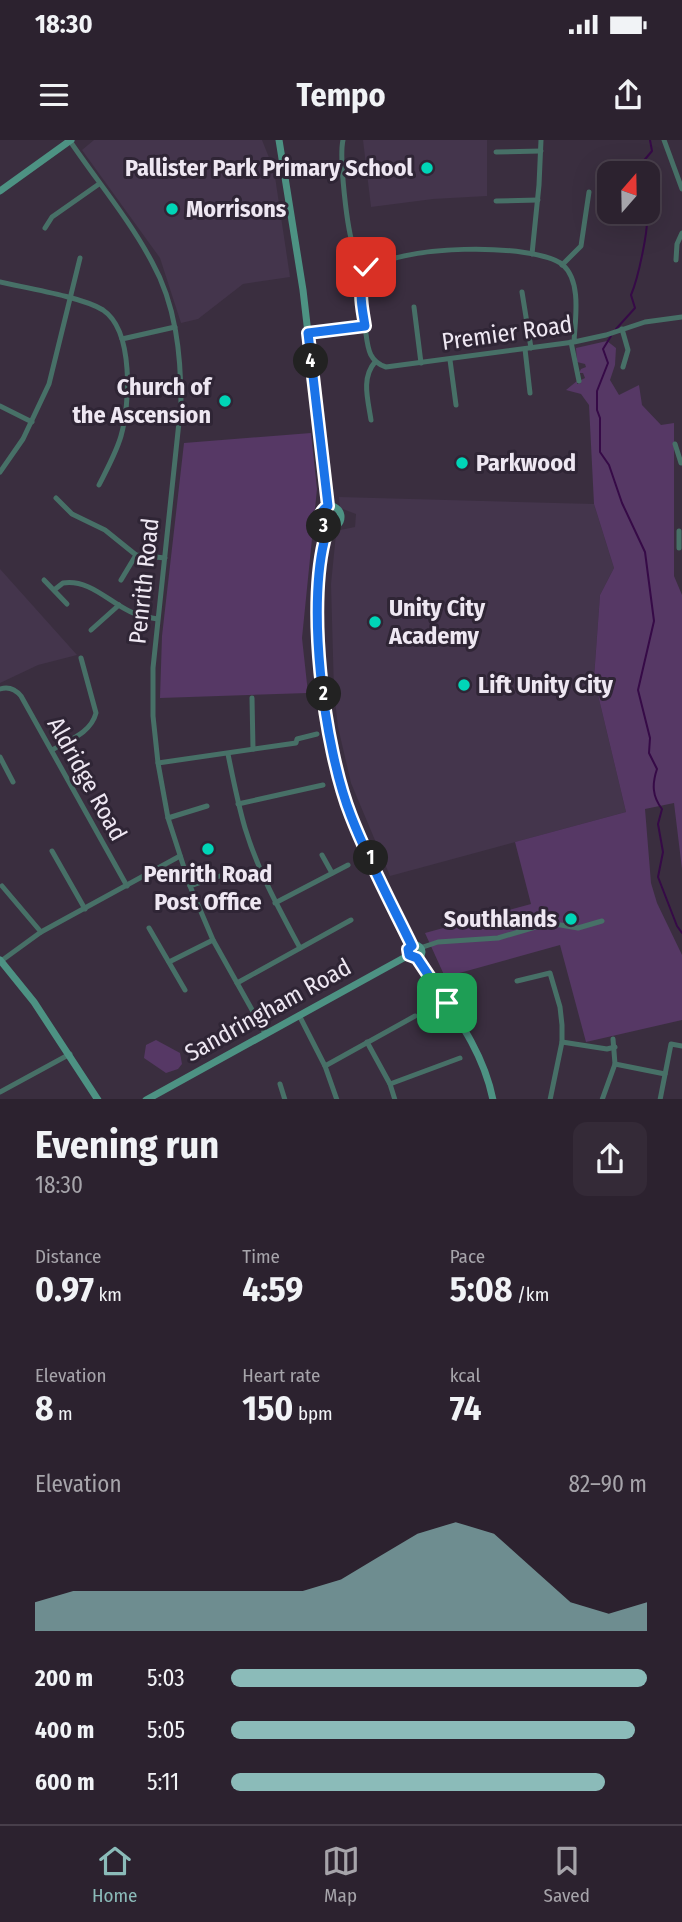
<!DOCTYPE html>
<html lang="en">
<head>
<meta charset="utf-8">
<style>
	:root { --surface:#2c222f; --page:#342a37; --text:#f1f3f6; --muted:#a6a4aa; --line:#483f4b; --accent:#8bbbb9 }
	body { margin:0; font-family:"Fira Sans Condensed",sans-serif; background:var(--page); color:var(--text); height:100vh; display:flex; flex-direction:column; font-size:26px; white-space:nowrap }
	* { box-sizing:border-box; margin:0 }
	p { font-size:23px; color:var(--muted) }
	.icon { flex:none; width:38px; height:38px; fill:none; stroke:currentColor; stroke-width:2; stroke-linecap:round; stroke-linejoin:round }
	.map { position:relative; height:959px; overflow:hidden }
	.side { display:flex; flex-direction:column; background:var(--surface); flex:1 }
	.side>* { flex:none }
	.needle { width:46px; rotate:20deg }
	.buttons { position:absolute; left:597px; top:21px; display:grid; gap:14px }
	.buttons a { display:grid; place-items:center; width:63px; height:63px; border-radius:14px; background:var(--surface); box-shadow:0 7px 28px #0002,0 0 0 2px var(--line); font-size:35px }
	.pin { position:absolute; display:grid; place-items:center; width:60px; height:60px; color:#fff; margin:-30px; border-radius:14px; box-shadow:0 4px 10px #0006 }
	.km { position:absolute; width:35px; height:35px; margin:-18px; border-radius:50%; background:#222; color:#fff; font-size:19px; line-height:35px; text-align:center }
	.round { display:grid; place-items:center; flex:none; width:74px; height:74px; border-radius:14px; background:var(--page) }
	.head { display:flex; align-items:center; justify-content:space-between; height:119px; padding:0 35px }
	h1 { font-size:38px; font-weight:700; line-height:52px }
	.metrics { display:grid; grid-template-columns:repeat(3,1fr); gap:10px; height:119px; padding:7px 35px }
	.metrics div { display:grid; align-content:center }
	.metrics b { font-size:35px; font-weight:700 }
	.metrics small { font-size:19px; font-weight:400 }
	.metrics p { font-size:19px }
	.chart { height:196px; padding:14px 35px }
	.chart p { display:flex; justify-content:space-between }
	.chart svg { width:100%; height:126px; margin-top:7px; fill:var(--accent); opacity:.7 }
	ul { padding:0 35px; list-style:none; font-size:23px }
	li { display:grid; grid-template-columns:112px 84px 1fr; align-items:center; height:52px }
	li i { height:18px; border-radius:9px; background:var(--accent) }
	.status { display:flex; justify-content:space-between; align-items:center; height:49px; padding:0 35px; background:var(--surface); direction:ltr }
	.status svg { height:19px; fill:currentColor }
	header { display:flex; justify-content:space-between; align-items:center; height:91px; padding:0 35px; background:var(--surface); font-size:32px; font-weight:700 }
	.dock { display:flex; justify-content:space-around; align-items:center; height:98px; border-top:2px solid var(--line); background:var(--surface); font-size:19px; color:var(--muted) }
	.dock a { display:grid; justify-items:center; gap:4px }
	.dock .current { color:var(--accent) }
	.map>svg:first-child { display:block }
	.built { fill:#44354c }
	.green { fill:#563865 }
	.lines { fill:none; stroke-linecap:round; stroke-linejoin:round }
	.stream { stroke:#360a47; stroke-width:2 }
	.street { stroke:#477067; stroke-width:5 }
	.secondary { stroke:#4d9283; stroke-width:7 }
	.route-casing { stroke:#fff; stroke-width:14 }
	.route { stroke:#1a73e8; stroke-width:9 }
	.poi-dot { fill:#00d5b7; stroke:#2f2535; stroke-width:2.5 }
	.labels { text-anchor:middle; stroke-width:6; stroke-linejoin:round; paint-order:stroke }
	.poi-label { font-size:24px; font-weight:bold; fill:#eee7f2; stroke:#2f2535; text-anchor:start }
	.street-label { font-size:24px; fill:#eee7f2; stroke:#2f2535 }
</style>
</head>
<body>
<div class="status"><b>18:30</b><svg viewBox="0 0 49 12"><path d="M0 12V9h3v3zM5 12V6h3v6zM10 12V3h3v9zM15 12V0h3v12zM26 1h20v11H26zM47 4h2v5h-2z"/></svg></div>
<header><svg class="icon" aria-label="menu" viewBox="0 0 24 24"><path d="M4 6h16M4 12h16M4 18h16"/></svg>Tempo<svg class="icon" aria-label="share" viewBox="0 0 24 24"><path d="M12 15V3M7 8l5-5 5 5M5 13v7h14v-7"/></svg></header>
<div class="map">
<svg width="682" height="960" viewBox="0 0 682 960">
	<rect width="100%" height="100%" fill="#3a2e3f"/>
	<g class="built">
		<path d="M94 0H262L274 30 290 137 243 144 198 179 181 183 160 118 82 10Z"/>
		<path d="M363 0H487V56L433 59 371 67Z"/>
		<path d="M339 357 594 364 614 428 600 455 594 538 626 672 390 736 351 643 338 587 334 552 331 444 336 394 340 390 355 387 356 374 340 368Z"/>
		<path d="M0 429 77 515 38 525 0 543Z"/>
	</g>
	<g class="green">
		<path d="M607 201 616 208 615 225 610 240 619 255 639 245 642 265 661 285 674 283V436L682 455V729L674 663 645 669 651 743 657 763 682 815V880L586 902 560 805 445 837 425 793 531 764 515 702 626 672 594 538 600 455 614 428 594 364 589 265 581 254 566 250 577 241V244L581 243V240L585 238 583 233H579L581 229 586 227 585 224 577 222 576 208Z"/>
		<path d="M311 293 317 349 302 498 308 553 160 558 162 496 184 303Z"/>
		<path d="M156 900 180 913 182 924 178 929 166 933 144 918 146 905Z"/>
	</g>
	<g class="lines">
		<g class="stream">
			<path d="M642 33 641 24 652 11 650 0"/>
			<path d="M616 189 635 168 631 155C638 139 649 89 647 72"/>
			<path d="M611 196 603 209 608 223 597 251V270L600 278V312L609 325 622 363 645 412 654 481 638 550 650 598 649 613 657 629C652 644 652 656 662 669L658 684 663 712 658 737 677 786 682 793"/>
		</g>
		<g class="street">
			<path d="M343 0C339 18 347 91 354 108 358 116 363 124 370 130"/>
			<path d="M664 0 682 49"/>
			<path d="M70 1C97 41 129 79 152 122 176 165 181 215 181 263L153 528V576L158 623 168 678 190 746 213 800 265 893"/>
			<path d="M496 12 541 11"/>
			<path d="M496 61 538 60"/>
			<path d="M45 88 52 77 99 44"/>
			<path d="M532 114 539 45 541 0"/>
			<path d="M676 120 677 104 682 93"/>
			<path d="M562 125 581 106 589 52"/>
			<path d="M0 142C26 148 82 157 103 170 134 191 130 264 121 296 116 313 107 329 99 345"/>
			<path d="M522 152 531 208"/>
			<path d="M414 167 421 223"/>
			<path d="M622 189 628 210 623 227"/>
			<path d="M308 193 364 185"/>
			<path d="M122 199 175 187"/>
			<path d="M571 202 579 241"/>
			<path d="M574 202C575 180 582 142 563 125 536 102 391 104 368 132 354 149 363 175 366 194 368 210 370 222 386 227L574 202 606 195 645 182 682 177"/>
			<path d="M525 209 530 253"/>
			<path d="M450 220 456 265"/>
			<path d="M0 266 32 282"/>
			<path d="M371 280C368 260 361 238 375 222"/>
			<path d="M675 304 681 323"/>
			<path d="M0 332 23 299 49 244 80 118"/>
			<path d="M56 358 72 374 105 390 136 415 165 418"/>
			<path d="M679 408V391"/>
			<path d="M44 440 67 464"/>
			<path d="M121 440 136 415"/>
			<path d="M54 450 63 443C89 439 108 461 129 471 138 476 147 477 157 479"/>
			<path d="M91 490 119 465"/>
			<path d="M0 549C9 546 16 550 21 556L127 746"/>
			<path d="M252 558 253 609"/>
			<path d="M52 610C69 600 91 593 96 573L81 518"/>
			<path d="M228 614C233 639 238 664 245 688 258 731 279 769 300 808"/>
			<path d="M0 617 13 642"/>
			<path d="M158 623 296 603 297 599 317 594"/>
			<path d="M238 664 323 645"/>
			<path d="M168 678 207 666"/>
			<path d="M52 711 85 769"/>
			<path d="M322 715 332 733"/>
			<path d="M2 746 41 792"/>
			<path d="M190 746 226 734"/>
			<path d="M275 763 348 725"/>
			<path d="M149 788 185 850"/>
			<path d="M420 808 438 802 498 798 549 783 578 788 602 781"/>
			<path d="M1 821 41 792 180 716"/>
			<path d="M169 822 213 800"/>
			<path d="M517 841 550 833 560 867 562 885V902L550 960"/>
			<path d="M237 843 351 780"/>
			<path d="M299 875 325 926 337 960"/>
			<path d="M367 902 390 944 395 960"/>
			<path d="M562 902 607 909 615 907"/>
			<path d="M615 924 665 934"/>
			<path d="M325 926 415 876"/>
			<path d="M280 944 285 960"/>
			<path d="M390 944 460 918"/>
			<path d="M0 952 70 914"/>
			<path d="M602 960 615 924 613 899"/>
			<path d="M660 960 671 904 682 906"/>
		</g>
		<g class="secondary">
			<path d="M279 0 303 150 328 366"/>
			<path d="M0 51 71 0"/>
			<circle cx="330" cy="377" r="11"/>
			<path d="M328 388C304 456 325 609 351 676 368 720 391 763 412 806"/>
			<circle cx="415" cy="812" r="7"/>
			<path d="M417 818C446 864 482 904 493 960"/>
			<path d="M0 820 34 862 98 960"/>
			<path d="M146 960 409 815"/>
		</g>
	</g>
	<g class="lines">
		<g class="route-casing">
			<path id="route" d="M366 127 370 130C356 146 362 166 365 186L308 193 327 357 328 366C318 373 316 383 328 388 304 457 324 608 351 676 368 720 391 763 412 806L408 809 409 815 417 818 447 863"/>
		</g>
		<use href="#route" class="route"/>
	</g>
	<g class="poi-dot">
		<circle cx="427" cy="28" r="7"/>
		<circle cx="172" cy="69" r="7"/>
		<circle cx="225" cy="261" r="7"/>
		<circle cx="462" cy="323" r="7"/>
		<circle cx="375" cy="482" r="7"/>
		<circle cx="464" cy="545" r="7"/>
		<circle cx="208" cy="709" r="7"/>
		<circle cx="571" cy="779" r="7"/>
	</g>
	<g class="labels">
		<g class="poi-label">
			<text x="413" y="36" text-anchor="end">Pallister Park Primary School</text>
			<text x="186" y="77">Morrisons</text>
			<text x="211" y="255" text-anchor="end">Church of<tspan x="211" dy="28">the Ascension</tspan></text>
			<text x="476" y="331">Parkwood</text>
			<text x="389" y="476">Unity City<tspan x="389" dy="28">Academy</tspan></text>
			<text x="478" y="553">Lift Unity City</text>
			<text x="208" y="742" text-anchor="middle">Penrith Road<tspan x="208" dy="28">Post Office</tspan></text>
			<text x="557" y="787" text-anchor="end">Southlands</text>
		</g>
		<g class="street-label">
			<text transform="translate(507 193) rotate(-8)" y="8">Premier Road</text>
			<text transform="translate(144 441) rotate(-84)" y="8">Penrith Road</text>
			<text transform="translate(87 639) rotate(61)" y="8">Aldridge Road</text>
			<text transform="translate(268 870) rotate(-29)" y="8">Sandringham Road</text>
		</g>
	</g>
</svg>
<div class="buttons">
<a><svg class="needle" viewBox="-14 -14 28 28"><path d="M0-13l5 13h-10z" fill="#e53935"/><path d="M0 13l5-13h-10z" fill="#a6a4aa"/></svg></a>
</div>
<div class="pin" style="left:447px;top:863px;background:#1e9e55"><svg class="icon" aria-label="arrive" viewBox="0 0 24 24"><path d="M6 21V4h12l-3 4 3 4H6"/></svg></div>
<div class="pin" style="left:366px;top:127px;background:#d93025"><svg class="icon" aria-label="check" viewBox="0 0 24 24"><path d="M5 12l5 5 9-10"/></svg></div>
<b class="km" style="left:371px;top:718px">1</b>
<b class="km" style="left:324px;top:554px">2</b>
<b class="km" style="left:324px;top:386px">3</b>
<b class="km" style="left:311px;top:221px">4</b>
</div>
<section class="side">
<div class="head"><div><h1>Evening run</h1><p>18:30</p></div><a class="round"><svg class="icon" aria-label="share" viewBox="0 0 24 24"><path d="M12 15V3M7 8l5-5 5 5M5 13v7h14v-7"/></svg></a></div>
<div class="metrics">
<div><p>Distance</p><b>0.97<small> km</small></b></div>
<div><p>Time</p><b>4:59</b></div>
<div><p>Pace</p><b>5:08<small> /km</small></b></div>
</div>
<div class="metrics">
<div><p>Elevation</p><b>8<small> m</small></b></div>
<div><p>Heart rate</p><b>150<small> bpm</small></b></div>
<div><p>kcal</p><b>74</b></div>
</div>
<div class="chart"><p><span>Elevation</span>82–90 m</p>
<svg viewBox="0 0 160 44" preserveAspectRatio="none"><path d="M0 44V34L10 30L20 30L30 30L40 30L50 30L60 30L70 30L80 26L90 18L100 10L110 6L120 10L130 22L140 34L150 38L160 34V44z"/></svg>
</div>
<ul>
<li><b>200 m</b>5:03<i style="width:100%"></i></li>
<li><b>400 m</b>5:05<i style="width:97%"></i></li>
<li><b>600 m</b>5:11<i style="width:90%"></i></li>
</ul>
</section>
<nav class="dock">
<a class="current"><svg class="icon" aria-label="home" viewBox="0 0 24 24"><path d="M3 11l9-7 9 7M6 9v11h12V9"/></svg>Home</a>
<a><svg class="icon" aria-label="map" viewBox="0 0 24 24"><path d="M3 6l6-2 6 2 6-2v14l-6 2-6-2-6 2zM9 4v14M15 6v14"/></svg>Map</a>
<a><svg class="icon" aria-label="saved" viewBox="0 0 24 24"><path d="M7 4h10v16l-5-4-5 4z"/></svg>Saved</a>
</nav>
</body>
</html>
